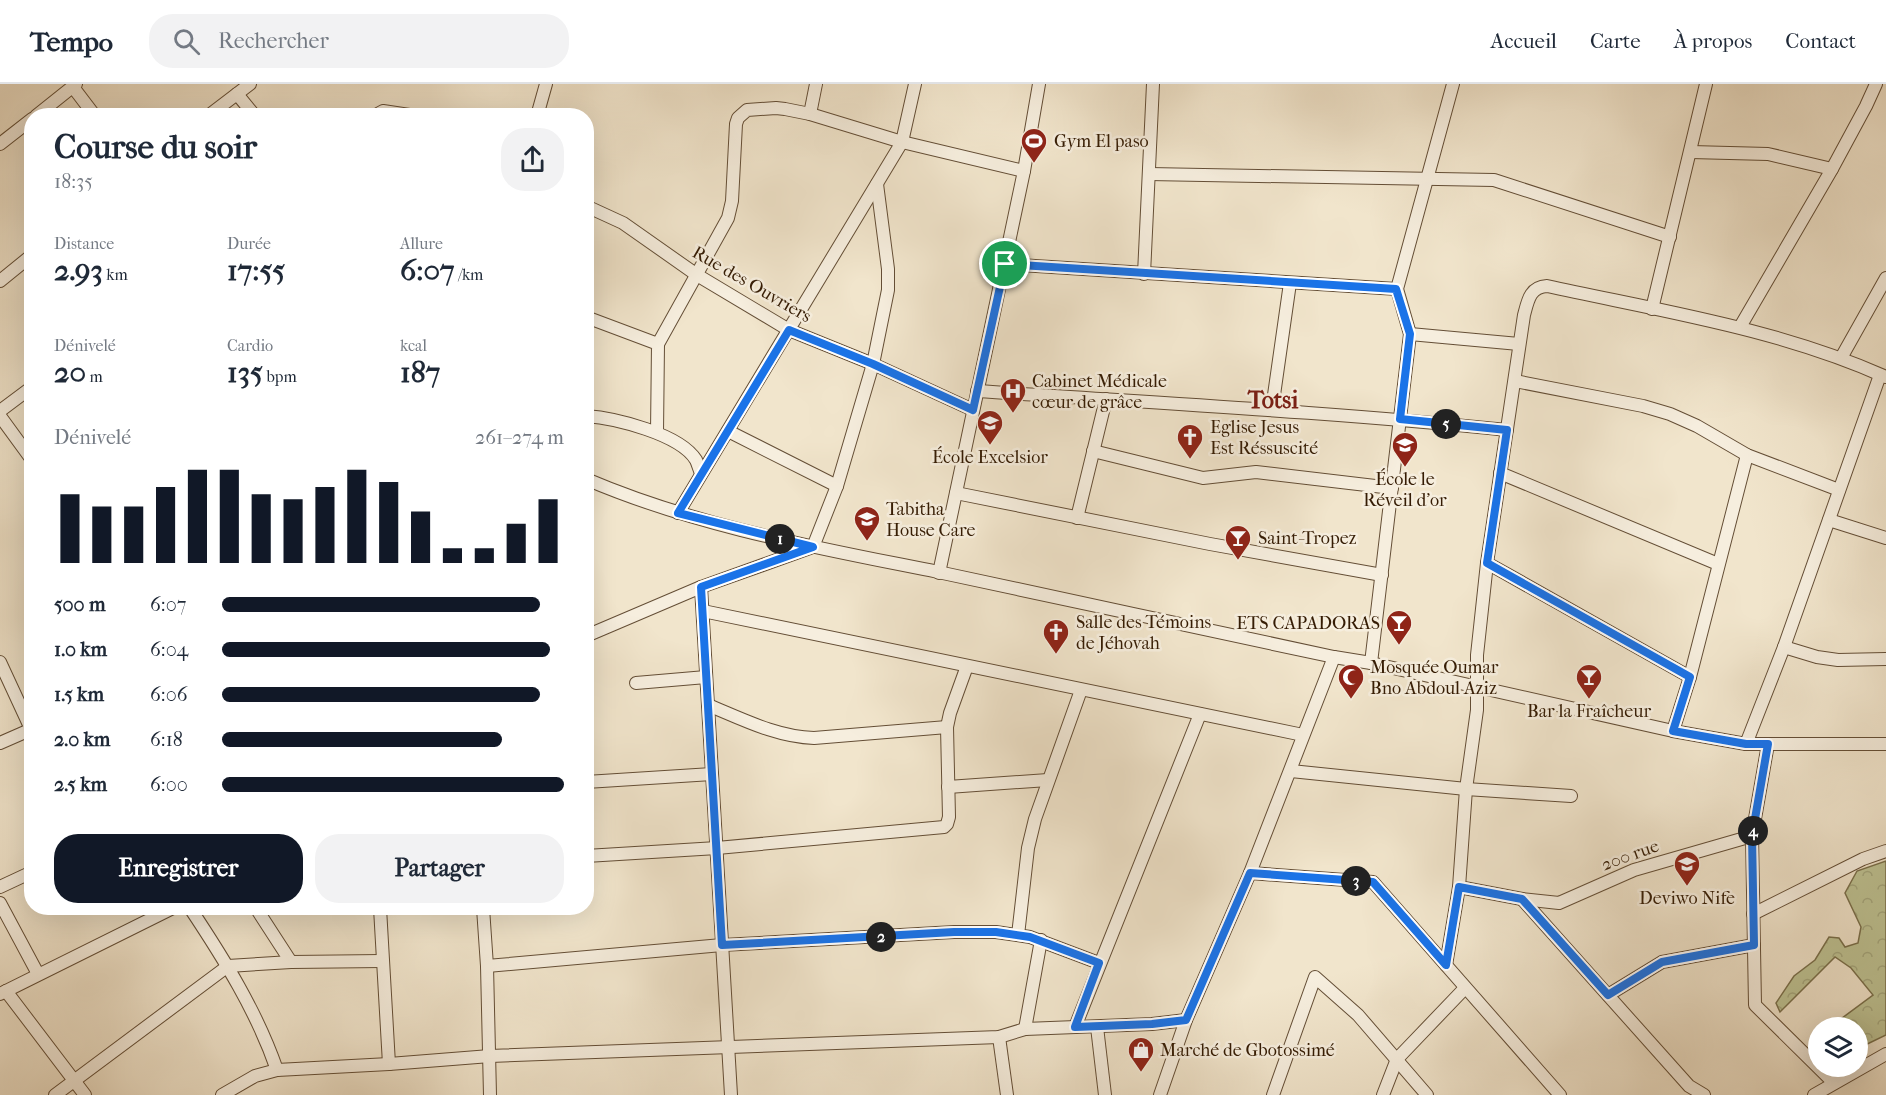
<!DOCTYPE html>
<html lang="fr">
<head>
<meta charset="utf-8">
<style>
	:root { --surface:#fff; --page:#f2f2f3; --text:#1f2937; --muted:#747a83; --line:#e0e1e3; --accent:#111827 }
	body { margin:0; font-family:"IM FELL French Canon",serif; background:var(--page); color:var(--text); height:100vh; display:flex; flex-direction:column; font-size:22px; white-space:nowrap }
	* { box-sizing:border-box; margin:0 }
	p { font-size:20px; color:var(--muted) }
	.icon { flex:none; width:33px; height:33px; fill:none; stroke:currentColor; stroke-width:2; stroke-linecap:round; stroke-linejoin:round }
	.map { position:relative; flex:1; overflow:hidden }
	.panel { position:absolute; left:24px; top:24px; width:570px; height:807px; display:flex; flex-direction:column; background:var(--surface); border-radius:24px; box-shadow:0 6px 24px #0002 }
	.panel>* { flex:none }
	.tools { position:absolute; left:1808px; top:933px; display:grid; gap:12px }
	.tools a { display:grid; place-items:center; width:60px; height:60px; border-radius:50%; background:var(--surface); box-shadow:0 6px 24px #0002; font-size:30px }
	.pin { position:absolute; display:grid; place-items:center; width:51px; height:51px; color:#fff; margin:-26px; border:3px solid #fff; border-radius:50%; box-shadow:0 2px 6px #0007 }
	.km { position:absolute; width:30px; height:30px; margin:-15px; border-radius:50%; background:#222; color:#fff; font-size:16px; line-height:30px; text-align:center }
	.round { display:grid; place-items:center; flex:none; width:63px; height:63px; border-radius:24px; background:var(--page) }
	.summary { display:flex; align-items:center; justify-content:space-between; height:102px; padding:0 30px }
	h1 { font-size:33px; font-weight:700; line-height:45px }
	.stats { display:grid; grid-template-columns:repeat(3,1fr); gap:9px; height:102px; padding:6px 30px }
	.stats div { display:grid; align-content:center }
	.stats b { font-size:30px; font-weight:700 }
	.stats small { font-size:16px; font-weight:400 }
	.stats p { font-size:16px }
	.chart { height:168px; padding:12px 30px }
	.chart p { display:flex; justify-content:space-between }
	.chart svg { width:100%; height:108px; margin-top:6px; stroke:var(--accent); stroke-width:6 }
	.action { display:flex; gap:12px; margin-top:auto; padding:12px 30px }
	.action a { flex:1; height:69px; border-radius:24px; background:var(--accent); color:#fff; font-size:24px; font-weight:700; line-height:69px; text-align:center }
	.action a+a { background:var(--page); color:var(--text) }
	ul { padding:0 30px; list-style:none; font-size:20px }
	li { display:grid; grid-template-columns:96px 72px 1fr; align-items:center; height:45px }
	li i { height:15px; border-radius:8px; background:var(--accent) }
	header { display:flex; align-items:center; gap:36px; box-sizing:border-box; height:84px; padding:0 30px; background:var(--surface); border-bottom:2px solid var(--line) }
	header strong { font-size:28px }
	nav { display:flex; gap:33px; margin-inline-start:auto; font-size:21px }
	.search { width:420px; height:54px; background:var(--page); display:flex; align-items:center; gap:15px; box-sizing:border-box; padding:0 21px; border-radius:24px; color:var(--muted); font-size:22px }
	.map>svg:first-child { display:block }
	.forest { fill:url(#forest-crowns); stroke:#7a704c; stroke-width:1.5 }
	.lines { fill:none; stroke-linecap:round; stroke-linejoin:round }
	.minor-casing { stroke:#644e36; stroke-width:14 }
	.minor { stroke:#f6eede; stroke-width:12 }
	.route-casing { stroke:#fff; stroke-width:12 }
	.route { stroke:#1a73e8; stroke-width:8 }
	.labels { text-anchor:middle; stroke-width:5; stroke-linejoin:round; paint-order:stroke }
	.poi-label { font-size:18px; fill:#351c04; stroke:#f6eede; text-anchor:start }
	.street-label { font-size:18px; fill:#351c04; stroke:#f6eede }
	.district-label { font-size:24px; font-weight:bold; fill:#7a1f14; stroke:#f6eede }
</style>
</head>
<body>
<header>
<strong>Tempo</strong>
<div class="search"><svg class="icon" aria-label="search" viewBox="0 0 24 24"><circle cx="10" cy="10" r="6"/><path d="M15 15l6 6"/></svg>Rechercher</div>
<nav><a>Accueil</a><a>Carte</a><a>À propos</a><a>Contact</a></nav>
</header>
<div class="map">
<svg width="1886" height="1011" viewBox="0 0 1886 1011">
	<defs>
		<pattern id="forest-crowns" width="20" height="18" patternUnits="userSpaceOnUse" patternTransform="scale(1.5)"><rect width="20" height="18" fill="#bec394"/><path d="M2 6a3 3 0 1 1 6 0M12 15a3 3 0 1 1 6 0" fill="none" stroke="#a4a77e"/></pattern>
	</defs>
	<rect width="100%" height="100%" fill="#f1e5cc"/>
	<filter id="stains"><feTurbulence type="fractalNoise" baseFrequency=".00333" numOctaves="4"/><feColorMatrix values="0 0 0 0 .2 0 0 0 0 .09 0 0 0 0 .02 0 0 0 .5 -.17"/></filter>
	<radialGradient id="worn" r=".72"><stop offset=".6" stop-color="#630" stop-opacity="0"/><stop offset="1" stop-color="#630" stop-opacity=".3"/></radialGradient>
	<path class="forest" d="M1886 777V951L1857 965V944L1830 943 1873 911 1851 884 1835 873 1780 928 1776 919 1794 892 1815 876 1829 853 1839 854 1845 863 1858 859 1861 843 1845 809 1857 787Z"/>
	<g class="lines">
		<g class="minor-casing">
			<g id="minor">
				<path d="M73 3 95 32"/>
				<path d="M237 10 255 32"/>
				<path d="M810 30 816 0"/>
				<path d="M36 32 76 0"/>
				<path d="M208 32 250 0"/>
				<path d="M374 32 383 27 416 32"/>
				<path d="M537 32 546 0"/>
				<path d="M0 60 32 35"/>
				<path d="M1691 68 1768 70 1832 85"/>
				<path d="M1149 90 1494 96 1670 153"/>
				<path d="M586 122 623 139 697 191 789 246 873 280 973 326"/>
				<path d="M1005 180 1397 205"/>
				<path d="M1144 190 1153 0"/>
				<path d="M0 197 32 171"/>
				<path d="M1652 225 1706 0"/>
				<path d="M586 233 658 260 657 348"/>
				<path d="M1740 243 1832 85 1866 22 1876 0"/>
				<path d="M1410 250 1519 260"/>
				<path d="M658 260 728 134 732 117 736 40 738 34 747 26 776 24 785 25 810 30 902 58 1024 87"/>
				<path d="M1841 274 1886 194"/>
				<path d="M1515 297 1643 322 1670 330 1697 342 1747 371 1839 406"/>
				<path d="M977 307C1154 319 1331 328 1507 346"/>
				<path d="M1272 325 1290 199"/>
				<path d="M0 327 32 303"/>
				<path d="M0 332 32 376"/>
				<path d="M586 332C615 334 680 350 696 376 698 380 699 385 701 389"/>
				<path d="M728 347 837 402"/>
				<path d="M1093 367 1203 394 1256 388 1392 404"/>
				<path d="M1500 389 1718 480"/>
				<path d="M586 395C698 443 819 464 938 488 1070 516 1202 545 1334 573L1371 579 1673 647 1746 660H1886"/>
				<path d="M956 409 1210 460 1382 491"/>
				<path d="M678 429 902 58 915 0"/>
				<path d="M1077 434 1106 315"/>
				<path d="M1829 436 1886 454"/>
				<path d="M1487 479 1690 593"/>
				<path d="M939 489 1024 87 1039 0"/>
				<path d="M701 503 731 1011"/>
				<path d="M703 527 1303 651"/>
				<path d="M586 552 701 503 813 463 837 402 873 280 888 206V185L877 100"/>
				<path d="M1784 563 1817 573 1838 576 1886 575"/>
				<path d="M0 578 31 645"/>
				<path d="M1371 579 1410 250 1397 205 1453 0"/>
				<path d="M636 599 706 593"/>
				<path d="M708 621C742 635 777 653 814 654L947 643"/>
				<path d="M1673 647 1690 593 1747 371"/>
				<path d="M0 659 32 645"/>
				<path d="M1746 660 1784 563 1880 291"/>
				<path d="M1768 660 1752 752 1755 921 1834 999"/>
				<path d="M1291 687 1466 705 1571 712"/>
				<path d="M586 698 712 690"/>
				<path d="M948 703 1048 696"/>
				<path d="M586 772 717 764 944 743 947 740 949 733 947 643 950 629 967 582"/>
				<path d="M1250 789 1373 798 1560 1011"/>
				<path d="M0 803 32 788"/>
				<path d="M1459 803 1522 815 1559 819 1634 786 1752 752"/>
				<path d="M1522 815 1689 1002 1704 1011"/>
				<path d="M0 819 38 890"/>
				<path d="M190 824C224 875 257 928 277 986"/>
				<path d="M256 824 291 878"/>
				<path d="M380 824 389 980"/>
				<path d="M483 824 487 882 490 1011"/>
				<path d="M1753 830 1863 775 1886 767"/>
				<path d="M1018 851 1028 764 1035 735 1081 606"/>
				<path d="M1446 881 1459 803 1466 705 1477 626V571L1487 479 1524 231C1528 216 1530 203 1547 202 1661 227 1779 245 1886 293"/>
				<path d="M487 882 722 861 954 848H996L1030 853 1099 879"/>
				<path d="M6 907 85 1011"/>
				<path d="M0 910 173 824"/>
				<path d="M1608 911 1662 878 1754 861"/>
				<path d="M1075 943 1200 630"/>
				<path d="M1097 943 1105 1011"/>
				<path d="M1025 945 1041 856"/>
				<path d="M999 953 1007 1011"/>
				<path d="M55 1011 228 882 291 878 382 877"/>
				<path d="M222 1011 255 992 277 986 389 980 490 972 999 953 1025 945 1152 940 1186 936"/>
				<path d="M1160 1011 1186 936 1250 789 1334 573"/>
				<path d="M1273 1011 1315 893 1358 931 1427 1011"/>
				<path d="M1383 1011 1397 975 1465 904"/>
				<path d="M1814 1011 1886 970"/>
			</g>
		</g>
		<use href="#minor" class="minor"/>
	</g>
	<g class="lines">
		<g class="route-casing">
			<path id="route" d="M1005 180 1396 205 1410 250 1400 335 1507 346 1487 479 1690 593 1673 647 1746 660H1768L1752 752 1754 861 1662 878 1608 911 1522 815 1459 803 1446 881 1373 798 1250 789 1186 936 1152 940 1075 943 1099 879 1030 853 996 848H954L722 861 701 503 813 463 678 429 789 246 873 280 973 326Z"/>
		</g>
		<use href="#route" class="route"/>
	</g>
	<defs>
		<g id="stadium-pin" transform="scale(1.35)"><path d="M0 17L-7.5 6A9.5 9.5 0 1 1 7.5 6Z" fill="#8f2418" stroke="#f6eede"/><path d="M0-5a6.5 5 0 1 0 0 10a6.5 5 0 1 0 0-10ZM-3.5-1.8h7v3.6h-7Z" fill="#fff"/></g>
		<g id="hospital-pin" transform="scale(1.35)"><path d="M0 17L-7.5 6A9.5 9.5 0 1 1 7.5 6Z" fill="#8f2418" stroke="#f6eede"/><path d="M-5-5h3v3.5h4V-5h3V5h-3V1.5h-4V5h-3Z" fill="#fff"/></g>
		<g id="school-pin" transform="scale(1.35)"><path d="M0 17L-7.5 6A9.5 9.5 0 1 1 7.5 6Z" fill="#8f2418" stroke="#f6eede"/><path d="M0-5L7-2L0 1L-7-2ZM-4 1L0 2.5L4 1V4Q0 6-4 4Z" fill="#fff"/></g>
		<g id="church-pin" transform="scale(1.35)"><path d="M0 17L-7.5 6A9.5 9.5 0 1 1 7.5 6Z" fill="#8f2418" stroke="#f6eede"/><path d="M-1.2-6h2.4v3.5h3.3v2.4h-3.3V6h-2.4V-.1h-3.3v-2.4h3.3Z" fill="#fff"/></g>
		<g id="bar-pin" transform="scale(1.35)"><path d="M0 17L-7.5 6A9.5 9.5 0 1 1 7.5 6Z" fill="#8f2418" stroke="#f6eede"/><path d="M-6-5H6L.8 .8V4.5H3.5V6h-7V4.5H-.8V.8Z" fill="#fff"/></g>
		<g id="mosque-pin" transform="scale(1.35)"><path d="M0 17L-7.5 6A9.5 9.5 0 1 1 7.5 6Z" fill="#8f2418" stroke="#f6eede"/><path d="M3.5-4.9A6 6 0 1 0 3.5 4.9A5 5 0 1 1 3.5-4.9Z" fill="#fff"/></g>
		<g id="shop-pin" transform="scale(1.35)"><path d="M0 17L-7.5 6A9.5 9.5 0 1 1 7.5 6Z" fill="#8f2418" stroke="#f6eede"/><path d="M-5-2.5h2.3a2.7 3.5 0 0 1 5.4 0H5L5.5 6h-11ZM-1.5-2.5h3a1.5 2.3 0 0 0-3 0Z" fill="#fff"/></g>
	</defs>
	<g fill-rule="evenodd">
		<use href="#stadium-pin" x="1034" y="57"/>
		<use href="#hospital-pin" x="1013" y="307"/>
		<use href="#school-pin" x="990" y="339"/>
		<use href="#church-pin" x="1190" y="353"/>
		<use href="#school-pin" x="1405" y="361"/>
		<use href="#school-pin" x="867" y="435"/>
		<use href="#bar-pin" x="1238" y="454"/>
		<use href="#bar-pin" x="1399" y="539"/>
		<use href="#church-pin" x="1056" y="548"/>
		<use href="#mosque-pin" x="1351" y="593"/>
		<use href="#bar-pin" x="1589" y="593"/>
		<use href="#school-pin" x="1687" y="780"/>
		<use href="#shop-pin" x="1141" y="966"/>
	</g>
	<g class="labels">
		<g class="poi-label">
			<text x="1054" y="63">Gym El paso</text>
			<text x="1032" y="303">Cabinet Médicale<tspan x="1032" dy="21">cœur de grâce</tspan></text>
			<text x="1210" y="349">Eglise Jesus<tspan x="1210" dy="21">Est Réssuscité</tspan></text>
			<text x="990" y="379" text-anchor="middle">École Excelsior</text>
			<text x="1405" y="401" text-anchor="middle">École le<tspan x="1405" dy="21">Réveil d'or</tspan></text>
			<text x="886" y="431">Tabitha<tspan x="886" dy="21">House Care</tspan></text>
			<text x="1258" y="460">Saint-Tropez</text>
			<text x="1076" y="544">Salle des Témoins<tspan x="1076" dy="21">de Jéhovah</tspan></text>
			<text x="1380" y="545" text-anchor="end">ETS CAPADORAS</text>
			<text x="1370" y="589">Mosquée Oumar<tspan x="1370" dy="21">Bno Abdoul Aziz</tspan></text>
			<text x="1589" y="633" text-anchor="middle">Bar la Fraîcheur</text>
			<text x="1687" y="820" text-anchor="middle">Deviwo Nife</text>
			<text x="1160" y="972">Marché de Gbotossimé</text>
		</g>
		<g class="street-label">
			<text transform="translate(752 200) rotate(30)" y="6">Rue des Ouvriers</text>
			<text transform="translate(1630 771) rotate(-20)" y="6">200 rue</text>
		</g>
		<g class="district-label">
			<text x="1273" y="324">Totsi</text>
		</g>
	</g>
	<rect width="100%" height="100%" filter="url(#stains)"/>
	<rect width="100%" height="100%" fill="url(#worn)"/>
</svg>
<div class="tools">
<a><svg class="icon" aria-label="layers" viewBox="0 0 24 24"><path d="M12 4l9 5-9 5-9-5zM3 14l9 5 9-5"/></svg></a>
</div>
<div class="pin" style="left:1005px;top:180px;background:#1e9e55"><svg class="icon" aria-label="arrive" viewBox="0 0 24 24"><path d="M6 21V4h12l-3 4 3 4H6"/></svg></div>
<b class="km" style="left:780px;top:455px">1</b>
<b class="km" style="left:881px;top:853px">2</b>
<b class="km" style="left:1356px;top:797px">3</b>
<b class="km" style="left:1753px;top:747px">4</b>
<b class="km" style="left:1446px;top:340px">5</b>
<section class="panel">
<div class="summary"><div><h1>Course du soir</h1><p>18:35</p></div><a class="round"><svg class="icon" aria-label="share" viewBox="0 0 24 24"><path d="M12 15V3M7 8l5-5 5 5M5 13v7h14v-7"/></svg></a></div>
<div class="stats">
<div><p>Distance</p><b>2.93<small> km</small></b></div>
<div><p>Durée</p><b>17:55</b></div>
<div><p>Allure</p><b>6:07<small> /km</small></b></div>
</div>
<div class="stats">
<div><p>Dénivelé</p><b>20<small> m</small></b></div>
<div><p>Cardio</p><b>135<small> bpm</small></b></div>
<div><p>kcal</p><b>187</b></div>
</div>
<div class="chart"><p><span>Dénivelé</span>261–274 m</p>
<svg viewBox="0 0 160 44" preserveAspectRatio="none"><path d="M5 44V16M15 44V21M25 44V21M35 44V13M45 44V6M55 44V6M65 44V16M75 44V18M85 44V13M95 44V6M105 44V11M115 44V23M125 44V38M135 44V38M145 44V28M155 44V18"/></svg>
</div>
<ul>
<li><b>500 m</b>6:07<i style="width:93%"></i></li>
<li><b>1.0 km</b>6:04<i style="width:96%"></i></li>
<li><b>1.5 km</b>6:06<i style="width:93%"></i></li>
<li><b>2.0 km</b>6:18<i style="width:82%"></i></li>
<li><b>2.5 km</b>6:00<i style="width:100%"></i></li>
</ul>
<div class="action"><a>Enregistrer</a><a>Partager</a></div>
</section>
</div>
</body>
</html>
